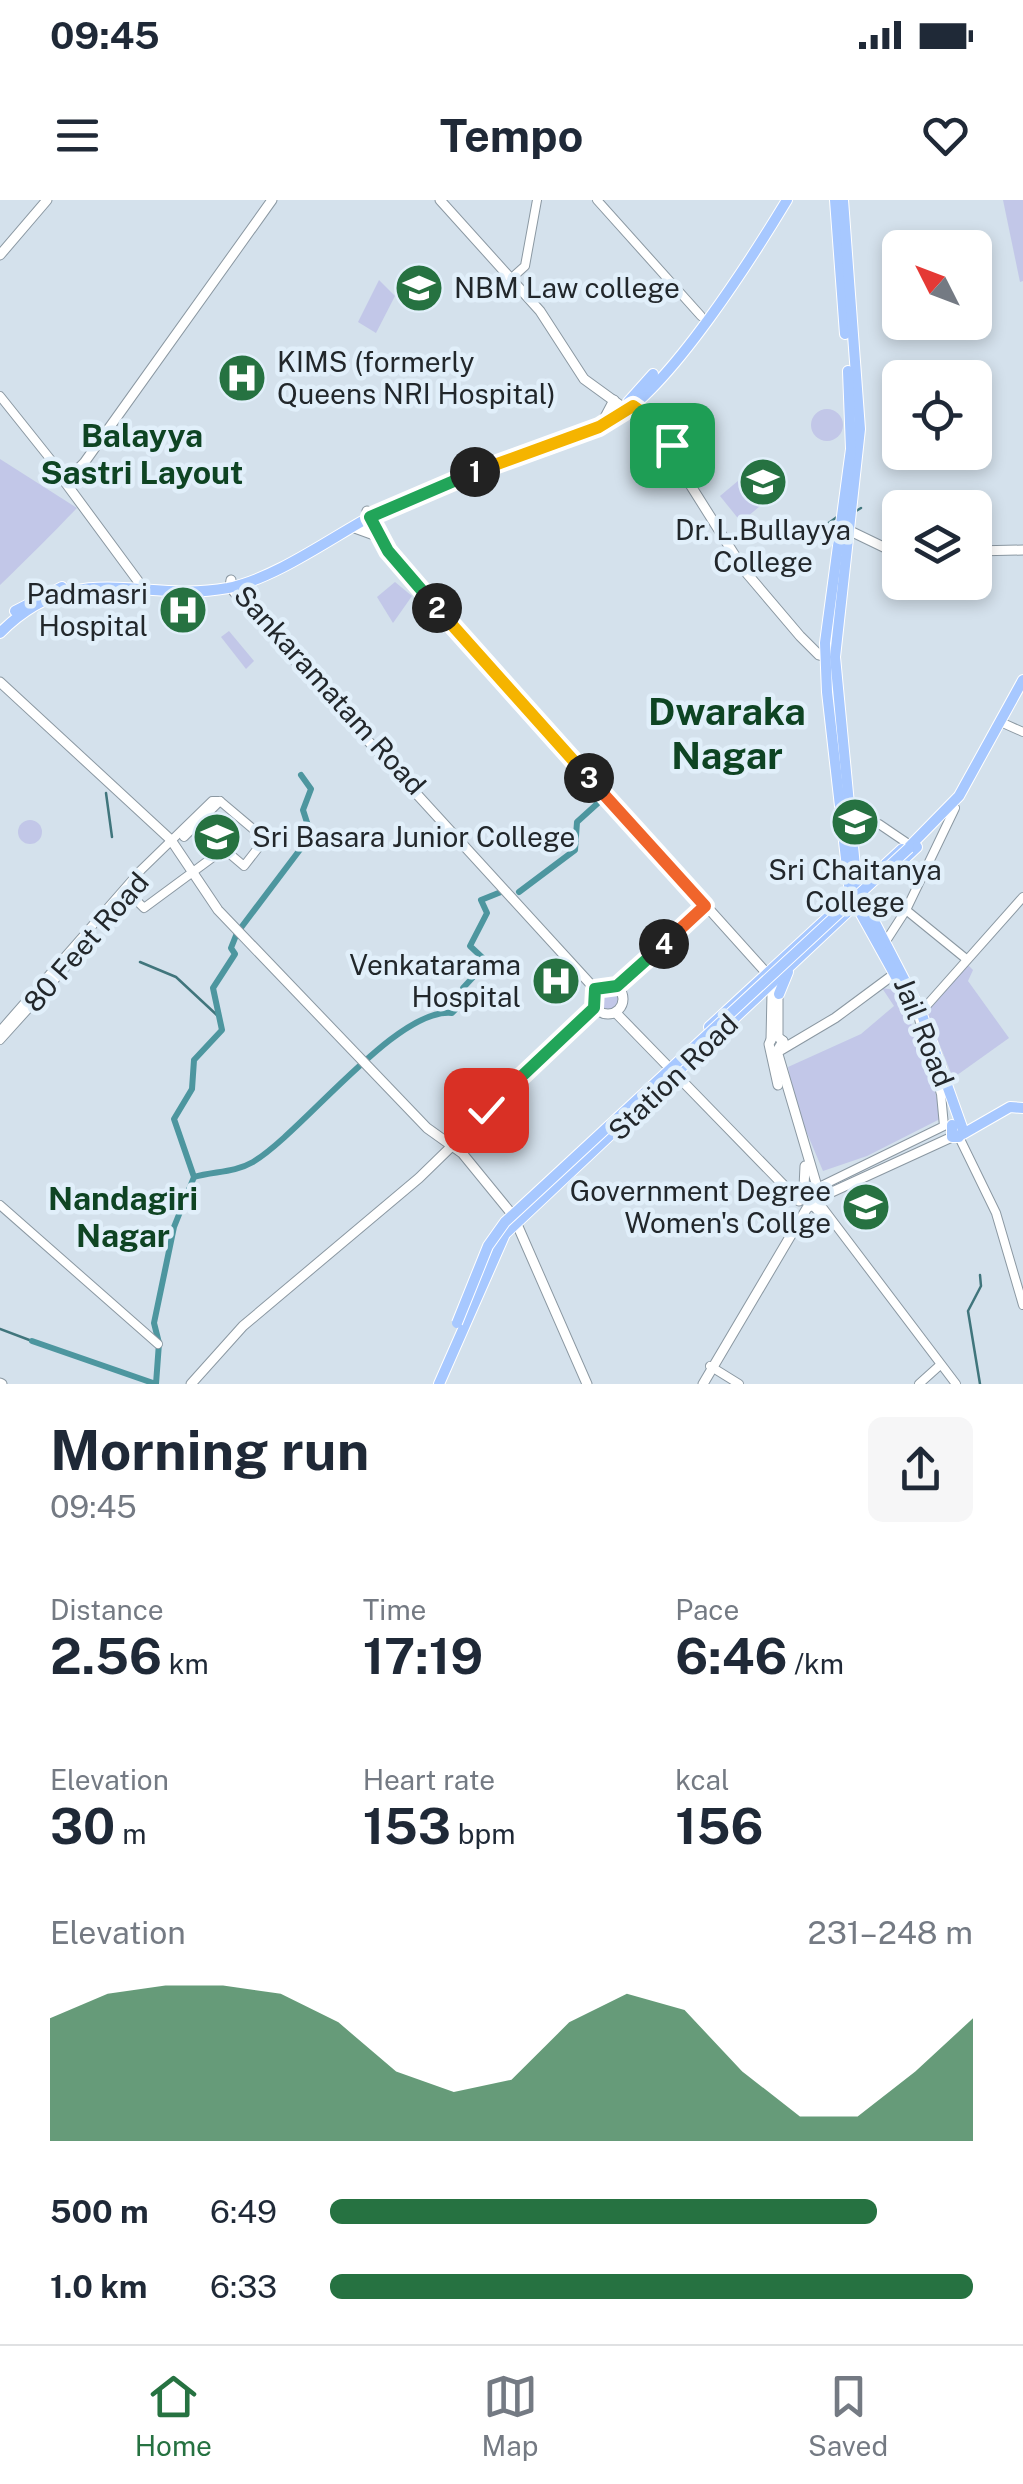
<!DOCTYPE html>
<html lang="en">
<head>
<meta charset="utf-8">
<style>
	:root { --surface:#fff; --page:#f6f6f7; --text:#1f2937; --muted:#747a83; --line:#e0e1e3; --accent:#267241 }
	body { margin:0; font-family:"Public Sans",sans-serif; background:var(--page); color:var(--text); height:100vh; display:flex; flex-direction:column; font-size:38px; white-space:nowrap }
	* { box-sizing:border-box; margin:0 }
	p { font-size:32px; color:var(--muted) }
	.icon { flex:none; width:55px; height:55px; fill:none; stroke:currentColor; stroke-width:2; stroke-linecap:round; stroke-linejoin:round }
	.map { position:relative; height:1184px; overflow:hidden }
	.side { display:flex; flex-direction:column; background:var(--surface); flex:1 }
	.side>* { flex:none }
	.needle { width:65px; rotate:312deg }
	.fabs { position:absolute; left:882px; top:30px; display:grid; gap:20px }
	.fabs a { display:grid; place-items:center; width:110px; height:110px; border-radius:15px; background:var(--surface); box-shadow:0 5px 15px #0003; font-size:50px }
	.pin { position:absolute; display:grid; place-items:center; width:85px; height:85px; color:#fff; margin:-42px; border-radius:20px; box-shadow:0 5px 15px #0006 }
	.km { position:absolute; width:50px; height:50px; margin:-25px; border-radius:50%; background:#222; color:#fff; font-size:28px; line-height:50px; text-align:center }
	.round { display:grid; place-items:center; flex:none; width:105px; height:105px; border-radius:15px; background:var(--page) }
	.summary { display:flex; align-items:center; justify-content:space-between; height:170px; padding:0 50px }
	h1 { font-size:55px; font-weight:700; line-height:75px }
	.metrics { display:grid; grid-template-columns:repeat(3,1fr); gap:15px; height:170px; padding:10px 50px }
	.metrics div { display:grid; align-content:center }
	.metrics b { font-size:50px; font-weight:700 }
	.metrics small { font-size:28px; font-weight:400 }
	.metrics p { font-size:28px }
	.chart { height:280px; padding:20px 50px }
	.chart p { display:flex; justify-content:space-between }
	.chart svg { width:100%; height:180px; margin-top:10px; fill:var(--accent); opacity:.7 }
	ul { padding:0 50px; list-style:none; font-size:32px }
	li { display:grid; grid-template-columns:160px 120px 1fr; align-items:center; height:75px }
	li i { height:25px; border-radius:12px; background:var(--accent) }
	.status { display:flex; justify-content:space-between; align-items:center; height:70px; padding:0 50px; background:var(--surface); direction:ltr }
	.status svg { height:28px; fill:currentColor }
	header { display:flex; justify-content:space-between; align-items:center; height:130px; padding:0 50px; background:var(--surface); font-size:45px; font-weight:700 }
	.tab-bar { display:flex; justify-content:space-around; align-items:center; height:140px; border-top:2px solid var(--line); background:var(--surface); font-size:28px; color:var(--muted) }
	.tab-bar a { display:grid; justify-items:center; gap:5px }
	.tab-bar .current { color:var(--accent) }
	.map>svg:first-child { display:block }
	.green { fill:#c2c7e8 }
	.lines { fill:none; stroke-linecap:round; stroke-linejoin:round }
	.stream { stroke:#40757c; stroke-width:2.5 }
	.river { stroke:#4d969f; stroke-width:6 }
	.tertiary-casing { stroke:#8b98a2; stroke-width:10 }
	.secondary-casing { stroke:#8b98a2; stroke-width:11 }
	.primary-casing { stroke:#fff; stroke-width:12 }
	.tertiary { stroke:#fff; stroke-width:8 }
	.secondary { stroke:#fff; stroke-width:9 }
	.primary { stroke:#a7c8ff; stroke-width:10 }
	.primary-bridge-casing { stroke:#fff; stroke-width:12; stroke-linecap:butt }
	.primary-bridge { stroke:#a7c8ff; stroke-width:10 }
	.split-1-casing { stroke:#fff; stroke-width:20 }
	.split-2-casing { stroke:#fff; stroke-width:20 }
	.split-3-casing { stroke:#fff; stroke-width:20 }
	.split-4-casing { stroke:#fff; stroke-width:20 }
	.split-5-casing { stroke:#fff; stroke-width:20 }
	.split-1 { stroke:#f5b400; stroke-width:12 }
	.split-2 { stroke:#22a559; stroke-width:12 }
	.split-3 { stroke:#f5b400; stroke-width:12 }
	.split-4 { stroke:#f0652b; stroke-width:12 }
	.split-5 { stroke:#22a559; stroke-width:12 }
	.labels { text-anchor:middle; stroke-width:9; stroke-linejoin:round; paint-order:stroke }
	.poi-label { font-size:28px; fill:#22272b; stroke:#e1effa; text-anchor:start }
	.street-label { font-size:28px; fill:#22272b; stroke:#e1effa }
	.quarter-label { font-size:32px; font-weight:bold; fill:#0e4423; stroke:#e1effa }
	.district-label { font-size:38px; font-weight:bold; fill:#0e4423; stroke:#e1effa }
</style>
</head>
<body>
<div class="status"><b>09:45</b><svg viewBox="0 0 49 12"><path d="M0 12V9h3v3zM5 12V6h3v6zM10 12V3h3v9zM15 12V0h3v12zM26 1h20v11H26zM47 4h2v5h-2z"/></svg></div>
<header><svg class="icon" aria-label="menu" viewBox="0 0 24 24"><path d="M4 6h16M4 12h16M4 18h16"/></svg>Tempo<svg class="icon" aria-label="heart" viewBox="0 0 24 24"><path d="M12 20l-8-8c-3-5 5-10 8-4 3-6 11-1 8 4z"/></svg></header>
<div class="map">
<svg width="1023" height="1184" viewBox="0 0 1023 1184">
	<rect width="100%" height="100%" fill="#d4e1ec"/>
	<g class="green">
		<path d="M1003 0H1023V81L1020 82Z"/>
		<path d="M379 80 395 96 376 133 358 122Z"/>
		<circle cx="827" cy="225" r="16"/>
		<path d="M0 259 77 308C52 334 23 363 0 385Z"/>
		<path d="M751 270 772 296 741 322 720 296Z"/>
		<path d="M395 382 412 396 393 423 377 397Z"/>
		<path d="M229 431 254 461 246 469 221 437Z"/>
		<circle cx="30" cy="632" r="12"/>
		<path d="M965 762 973 770 968 781 1009 838 953 878 927 813Z"/>
		<path d="M882 788 895 790 925 853 942 918 867 956 823 971 796 907 788 867 861 834 894 806Z"/>
		<circle cx="608" cy="800" r="11"/>
	</g>
	<g class="lines">
		<g class="stream">
			<path d="M856 311 861 308"/>
			<path d="M823 327 837 317"/>
			<path d="M106 593 112 637"/>
			<path d="M140 762 176 777 219 817"/>
			<path d="M0 1129 32 1141"/>
			<path d="M980 1184 968 1111 981 1086 980 1075"/>
		</g>
		<g class="river">
			<path d="M519 692 575 650 577 622 598 603"/>
			<path d="M194 977C214 971 234 973 253 962 304 931 397 807 452 813L464 801 463 788 487 762 470 746 487 713 481 700 501 692"/>
			<path d="M32 1141 156 1184 159 1143 154 1123 174 1027 194 977 174 919 192 889 194 860 222 830 213 788 235 754 231 748 237 733 311 635 303 610 311 589 301 575"/>
		</g>
		<g class="tertiary-casing">
			<g id="tertiary">
				<path d="M597 0 701 116"/>
				<path d="M515 75 525 66 537 0"/>
				<path d="M0 196 67 280"/>
				<path d="M1005 524 1023 532"/>
				<path d="M955 608 906 710 965 758"/>
				<path d="M851 630 879 624 907 643"/>
				<path d="M184 637 220 601"/>
				<path d="M886 741 906 710"/>
				<path d="M920 813 1023 697"/>
				<path d="M0 831 141 670 212 601H220L265 639 244 666 224 649 144 708 128 692"/>
				<path d="M0 840 74 758"/>
				<path d="M959 937 996 1013 1023 1105"/>
				<path d="M817 988 944 926 941 894 919 819"/>
				<path d="M819 1003 956 1184"/>
				<path d="M0 1005 158 1144"/>
				<path d="M814 1007 831 1025"/>
				<path d="M710 1166 739 1184"/>
				<path d="M919 1184 939 1166"/>
			</g>
		</g>
		<g class="secondary-casing">
			<g id="secondary">
				<path d="M440 0 540 111 584 179 657 232 744 370 800 436 819 455 830 458"/>
				<path d="M0 55 47 0"/>
				<path d="M605 217 614 200"/>
				<path d="M67 280 84 263 272 0"/>
				<path d="M65 282 138 381"/>
				<path d="M367 311 388 351 420 388 771 778"/>
				<path d="M352 327 374 335"/>
				<path d="M844 328 900 355"/>
				<path d="M975 351 1023 350"/>
				<path d="M231 380 230 387 253 415 595 789"/>
				<path d="M0 482 171 640 218 710 427 928 462 953 511 1013"/>
				<circle cx="608" cy="799" r="15"/>
				<path d="M617 786 705 707"/>
				<path d="M778 791V837L783 841"/>
				<path d="M617 814 799 1001"/>
				<path d="M772 838 769 844 778 885"/>
				<path d="M771 840 772 793"/>
				<path d="M781 850 835 818 893 775"/>
				<path d="M804 987 805 966"/>
				<path d="M821 997 952 937"/>
				<path d="M516 1022 587 1184"/>
				<path d="M0 1183 2 1184"/>
				<path d="M191 1184 243 1126 419 978 594 808"/>
				<path d="M703 1184 807 1008 821 1000 777 851 783 841"/>
			</g>
		</g>
		<g class="primary-casing">
			<g id="primary">
				<path d="M835 0 845 134"/>
				<path d="M843 0 860 229 835 457 857 688 921 812 963 930"/>
				<path d="M848 171 851 249 825 443 827 492 850 694 916 813"/>
				<path d="M628 202 653 174"/>
				<path d="M15 411 62 387"/>
				<path d="M0 433C76 356 141 404 228 388 281 377 341 330 390 306 462 271 546 259 615 219 671 186 752 58 787 0"/>
				<path d="M909 647 959 596 1023 480"/>
				<path d="M885 677 917 647"/>
				<path d="M779 794 788 772"/>
				<path d="M709 827 902 649"/>
				<path d="M952 925V937H959L963 931"/>
				<path d="M963 934 1010 907 1023 908"/>
				<path d="M439 1184 505 1034 854 706"/>
			</g>
		</g>
		<use href="#tertiary" class="tertiary"/>
		<use href="#secondary" class="secondary"/>
		<use href="#primary" class="primary"/>
		<g class="primary-bridge-casing">
			<path id="primary-bridge" d="M457 1123 488 1046 505 1022 909 648"/>
		</g>
		<use href="#primary-bridge" class="primary-bridge"/>
	</g>
	<g class="lines">
		<g class="split-1-casing">
			<path id="split-1" d="M475 272 599 227 633 206 654 221 672 245"/>
		</g>
		<g class="split-2-casing">
			<path id="split-2" d="M437 408 388 351 370 317 475 272"/>
		</g>
		<g class="split-3-casing">
			<path id="split-3" d="M437 408 589 578"/>
		</g>
		<g class="split-4-casing">
			<path id="split-4" d="M589 578 705 706 664 744"/>
		</g>
		<g class="split-5-casing">
			<path id="split-5" d="M486 910 594 808 595 789 617 786 664 744"/>
		</g>
		<use href="#split-1" class="split-1"/>
		<use href="#split-2" class="split-2"/>
		<use href="#split-3" class="split-3"/>
		<use href="#split-4" class="split-4"/>
		<use href="#split-5" class="split-5"/>
	</g>
	<defs>
		<g id="university-disc" transform="scale(2.5)"><circle r="9.5" fill="#267241" stroke="#e1effa"/><path d="M0-5L7-2L0 1L-7-2ZM-4 1L0 2.5L4 1V4Q0 6-4 4Z" fill="#fff"/></g>
		<g id="hospital-disc" transform="scale(2.5)"><circle r="9.5" fill="#267241" stroke="#e1effa"/><path d="M-5-5h3v3.5h4V-5h3V5h-3V1.5h-4V5h-3Z" fill="#fff"/></g>
	</defs>
	<g fill-rule="evenodd">
		<use href="#university-disc" x="419" y="88"/>
		<use href="#hospital-disc" x="242" y="178"/>
		<use href="#university-disc" x="763" y="282"/>
		<use href="#hospital-disc" x="183" y="410"/>
		<use href="#university-disc" x="855" y="622"/>
		<use href="#university-disc" x="217" y="637"/>
		<use href="#hospital-disc" x="556" y="781"/>
		<use href="#university-disc" x="866" y="1007"/>
	</g>
	<g class="labels">
		<g class="poi-label">
			<text x="454" y="98">NBM Law college</text>
			<text x="277" y="172">KIMS (formerly<tspan x="277" dy="32">Queens NRI Hospital)</tspan></text>
			<text x="763" y="340" text-anchor="middle">Dr. L.Bullayya<tspan x="763" dy="32">College</tspan></text>
			<text x="148" y="404" text-anchor="end">Padmasri<tspan x="148" dy="32">Hospital</tspan></text>
			<text x="252" y="647">Sri Basara Junior College</text>
			<text x="855" y="680" text-anchor="middle">Sri Chaitanya<tspan x="855" dy="32">College</tspan></text>
			<text x="521" y="775" text-anchor="end">Venkatarama<tspan x="521" dy="32">Hospital</tspan></text>
			<text x="831" y="1001" text-anchor="end">Government Degree<tspan x="831" dy="32">Women's Collge</tspan></text>
		</g>
		<g class="street-label">
			<text transform="translate(330 490) rotate(48)" y="10">Sankaramatam Road</text>
			<text transform="translate(86 742) rotate(-49)" y="10">80 Feet Road</text>
			<text transform="translate(924 832) rotate(68)" y="10">Jail Road</text>
			<text transform="translate(673 877) rotate(-44)" y="10">Station Road</text>
		</g>
		<g class="quarter-label">
			<text x="142" y="247">Balayya<tspan x="142" dy="37">Sastri Layout</tspan></text>
			<text x="123" y="1010">Nandagiri<tspan x="123" dy="37">Nagar</tspan></text>
		</g>
		<g class="district-label">
			<text x="727" y="525">Dwaraka<tspan x="727" dy="44">Nagar</tspan></text>
		</g>
	</g>
</svg>
<div class="fabs">
<a><svg class="needle" viewBox="-14 -14 28 28"><path d="M0-13l5 13h-10z" fill="#e53935"/><path d="M0 13l5-13h-10z" fill="#747a83"/></svg></a>
<a><svg class="icon" aria-label="locate" viewBox="0 0 24 24"><circle cx="12" cy="12" r="6"/><path d="M12 2v4M12 18v4M2 12h4M18 12h4"/></svg></a>
<a><svg class="icon" aria-label="layers" viewBox="0 0 24 24"><path d="M12 4l9 5-9 5-9-5zM3 14l9 5 9-5"/></svg></a>
</div>
<div class="pin" style="left:672px;top:245px;background:#1e9e55"><svg class="icon" aria-label="arrive" viewBox="0 0 24 24"><path d="M6 21V4h12l-3 4 3 4H6"/></svg></div>
<div class="pin" style="left:486px;top:910px;background:#d93025"><svg class="icon" aria-label="check" viewBox="0 0 24 24"><path d="M5 12l5 5 9-10"/></svg></div>
<b class="km" style="left:475px;top:272px">1</b>
<b class="km" style="left:437px;top:408px">2</b>
<b class="km" style="left:589px;top:578px">3</b>
<b class="km" style="left:664px;top:744px">4</b>
</div>
<section class="side">
<div class="summary"><div><h1>Morning run</h1><p>09:45</p></div><a class="round"><svg class="icon" aria-label="share" viewBox="0 0 24 24"><path d="M12 15V3M7 8l5-5 5 5M5 13v7h14v-7"/></svg></a></div>
<div class="metrics">
<div><p>Distance</p><b>2.56<small> km</small></b></div>
<div><p>Time</p><b>17:19</b></div>
<div><p>Pace</p><b>6:46<small> /km</small></b></div>
</div>
<div class="metrics">
<div><p>Elevation</p><b>30<small> m</small></b></div>
<div><p>Heart rate</p><b>153<small> bpm</small></b></div>
<div><p>kcal</p><b>156</b></div>
</div>
<div class="chart"><p><span>Elevation</span>231–248 m</p>
<svg viewBox="0 0 160 44" preserveAspectRatio="none"><path d="M0 44V14L10 8L20 6L30 6L40 8L50 15L60 27L70 32L80 29L90 15L100 8L110 12L120 27L130 38L140 38L150 27L160 14V44z"/></svg>
</div>
<ul>
<li><b>500 m</b>6:49<i style="width:85%"></i></li>
<li><b>1.0 km</b>6:33<i style="width:100%"></i></li>
</ul>
</section>
<nav class="tab-bar">
<a class="current"><svg class="icon" aria-label="home" viewBox="0 0 24 24"><path d="M3 11l9-7 9 7M6 9v11h12V9"/></svg>Home</a>
<a><svg class="icon" aria-label="map" viewBox="0 0 24 24"><path d="M3 6l6-2 6 2 6-2v14l-6 2-6-2-6 2zM9 4v14M15 6v14"/></svg>Map</a>
<a><svg class="icon" aria-label="saved" viewBox="0 0 24 24"><path d="M7 4h10v16l-5-4-5 4z"/></svg>Saved</a>
</nav>
</body>
</html>
